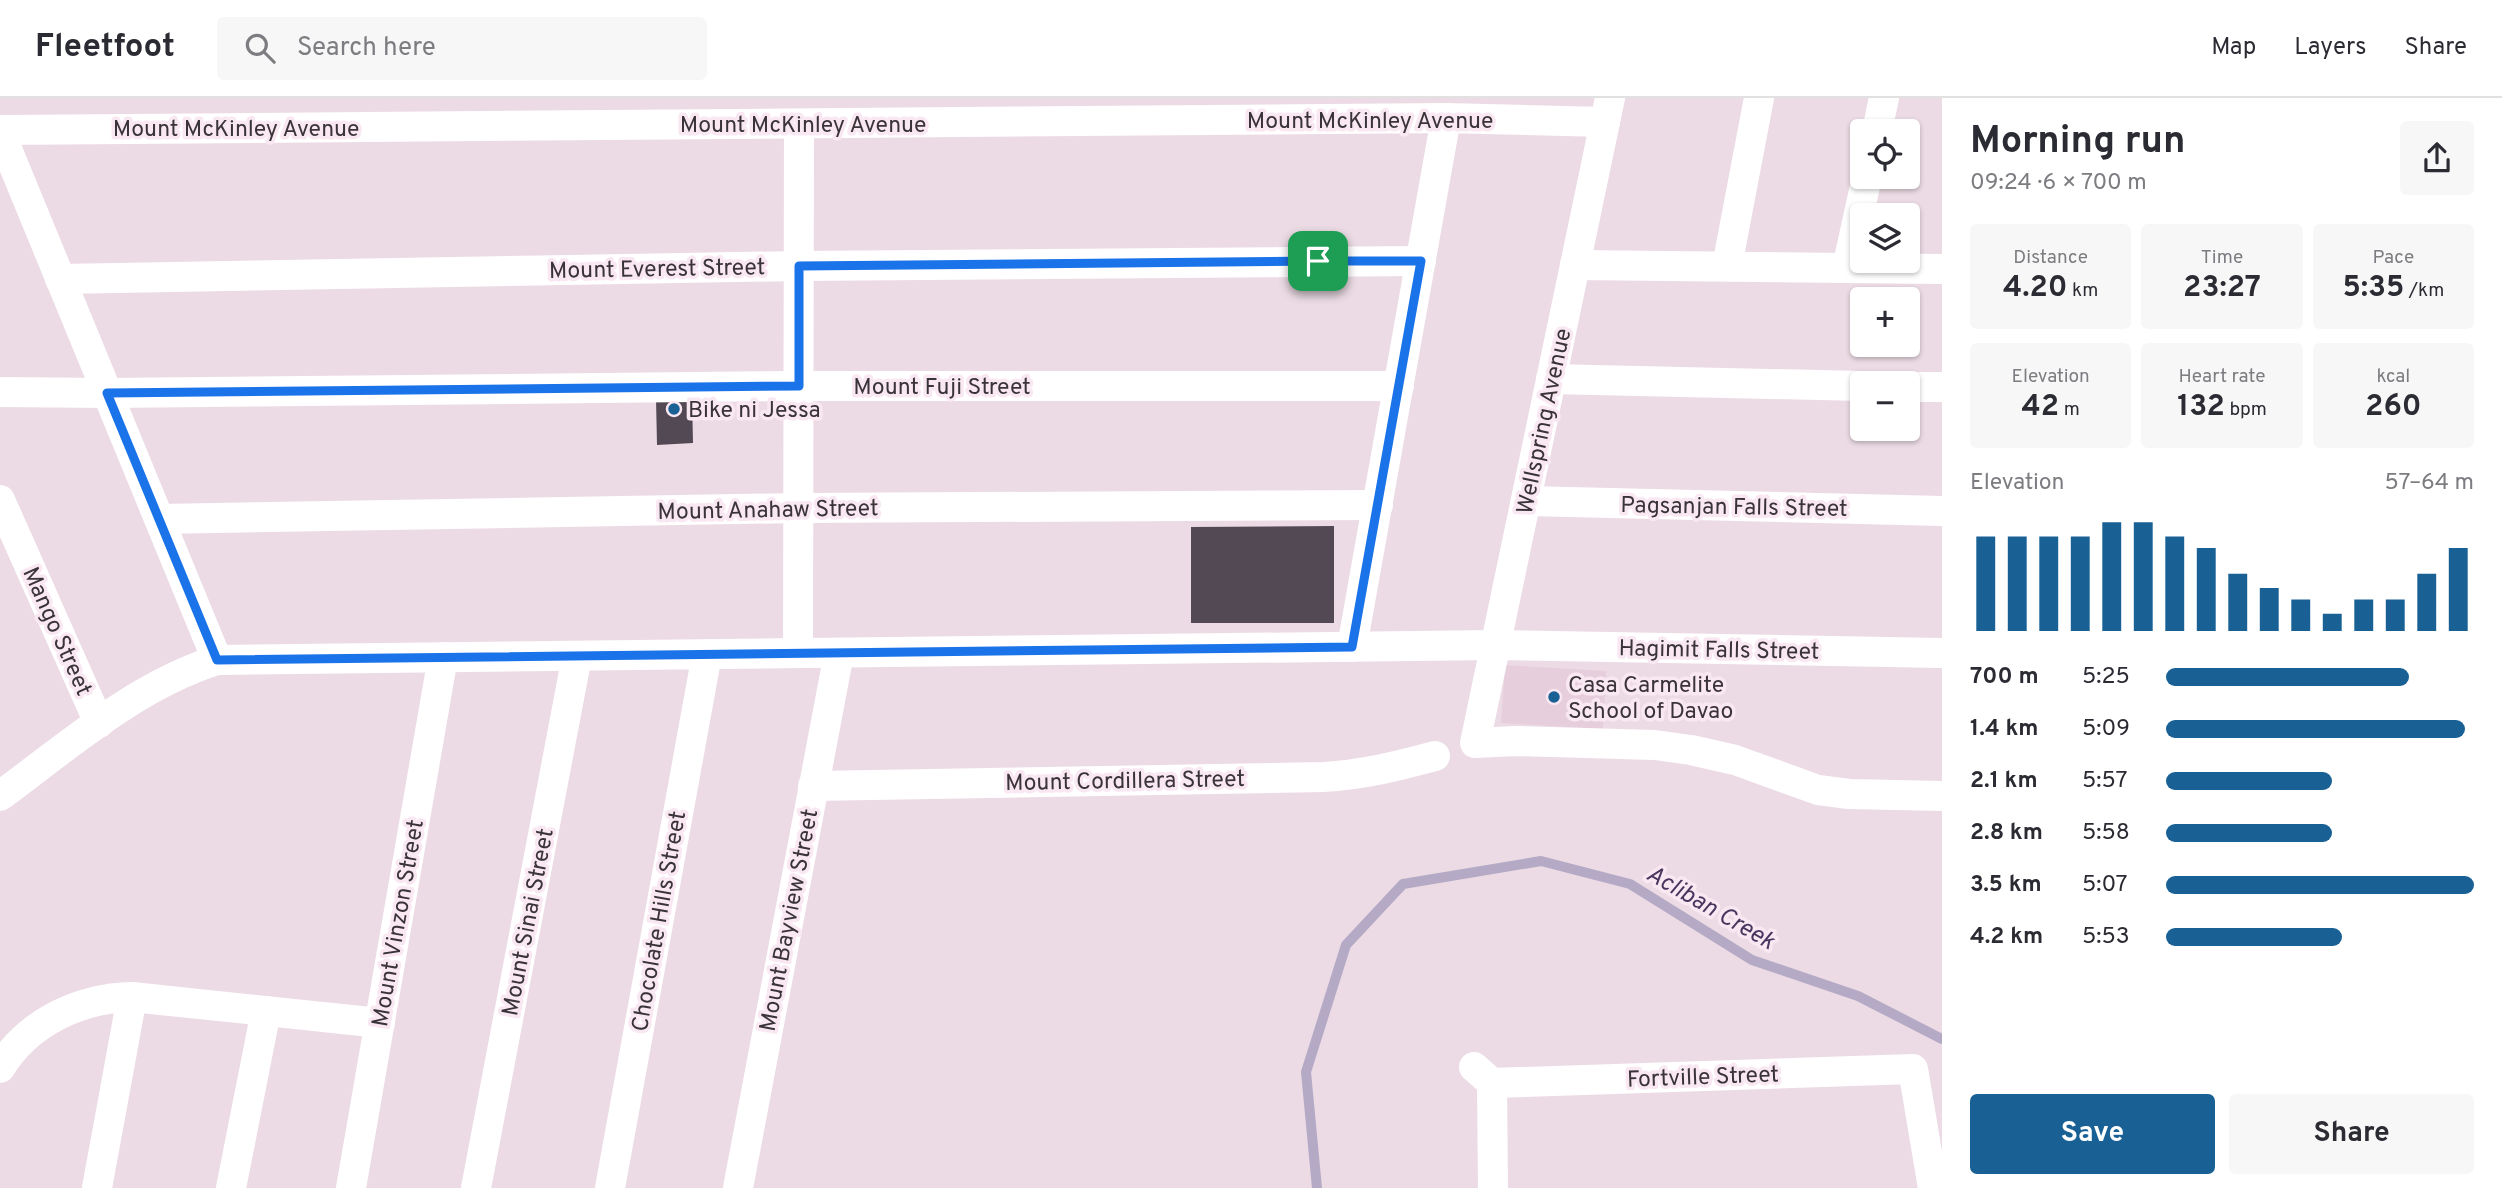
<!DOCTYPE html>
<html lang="en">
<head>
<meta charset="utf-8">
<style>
	:root { --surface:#fff; --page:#f7f7f7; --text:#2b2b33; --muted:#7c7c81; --line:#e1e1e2; --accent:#196195 }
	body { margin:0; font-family:Overpass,sans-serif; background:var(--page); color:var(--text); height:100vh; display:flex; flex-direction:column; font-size:26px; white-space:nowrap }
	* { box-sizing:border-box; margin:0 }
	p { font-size:23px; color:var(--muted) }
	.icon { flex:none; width:38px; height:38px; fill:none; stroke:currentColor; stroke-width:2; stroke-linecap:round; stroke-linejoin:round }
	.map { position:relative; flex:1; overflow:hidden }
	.sheet { display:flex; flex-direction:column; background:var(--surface); width:560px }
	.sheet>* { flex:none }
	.tools { position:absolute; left:1850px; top:21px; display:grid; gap:14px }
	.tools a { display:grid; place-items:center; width:70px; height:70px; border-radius:7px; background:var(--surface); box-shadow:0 2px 5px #0004; font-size:35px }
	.pin { position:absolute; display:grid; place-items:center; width:60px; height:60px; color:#fff; margin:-30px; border-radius:14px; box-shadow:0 4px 10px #0006 }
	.round { display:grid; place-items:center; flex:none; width:74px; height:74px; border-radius:7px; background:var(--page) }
	.headline { display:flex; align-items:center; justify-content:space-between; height:119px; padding:0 28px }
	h1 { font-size:38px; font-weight:700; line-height:52px }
	.stats { display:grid; grid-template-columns:repeat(3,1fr); gap:10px; height:119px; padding:7px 28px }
	.stats div { display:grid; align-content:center; border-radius:7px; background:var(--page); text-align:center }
	.stats b { font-size:30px; font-weight:700 }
	.stats small { font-size:19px; font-weight:400 }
	.stats p { font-size:19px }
	.chart { height:196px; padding:14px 28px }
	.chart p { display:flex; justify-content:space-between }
	.chart svg { width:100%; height:126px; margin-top:7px; stroke:var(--accent); stroke-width:6 }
	.cta { display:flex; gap:14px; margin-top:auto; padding:14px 28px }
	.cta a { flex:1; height:80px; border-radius:7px; background:var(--accent); color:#fff; font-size:28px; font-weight:700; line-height:80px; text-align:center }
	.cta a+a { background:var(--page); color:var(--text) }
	ul { padding:0 28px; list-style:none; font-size:23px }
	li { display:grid; grid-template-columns:112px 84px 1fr; align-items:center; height:52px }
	li i { height:18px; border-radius:9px; background:var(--accent) }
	header { display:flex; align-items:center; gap:42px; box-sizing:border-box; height:98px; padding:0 35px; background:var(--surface); border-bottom:2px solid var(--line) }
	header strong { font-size:33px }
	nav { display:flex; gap:38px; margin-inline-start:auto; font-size:24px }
	.search { width:490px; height:63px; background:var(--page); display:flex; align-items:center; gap:18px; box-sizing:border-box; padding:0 24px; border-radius:7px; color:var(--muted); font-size:26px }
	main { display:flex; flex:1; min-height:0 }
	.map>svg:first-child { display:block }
	.built { fill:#e6cedc }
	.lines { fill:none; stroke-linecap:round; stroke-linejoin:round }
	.stream { stroke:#b5aac6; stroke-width:10 }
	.building { fill:#534954 }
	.minor { stroke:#fff; stroke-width:30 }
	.route-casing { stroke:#fff; stroke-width:14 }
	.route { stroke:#1a73e8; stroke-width:9 }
	.poi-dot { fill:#196195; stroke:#f9e8f2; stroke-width:2.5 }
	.labels { text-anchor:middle; stroke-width:7; stroke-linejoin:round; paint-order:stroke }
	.street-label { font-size:23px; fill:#3a3438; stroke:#f9e8f2 }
	.poi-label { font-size:23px; fill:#3a3438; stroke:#f9e8f2; text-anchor:start }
	.water-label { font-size:24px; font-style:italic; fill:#48365f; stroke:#f9e8f2 }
</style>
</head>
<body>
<header>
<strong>Fleetfoot</strong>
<div class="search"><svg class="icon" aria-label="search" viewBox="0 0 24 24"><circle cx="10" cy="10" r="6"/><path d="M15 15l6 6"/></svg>Search here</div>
<nav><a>Map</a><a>Layers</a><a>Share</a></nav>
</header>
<main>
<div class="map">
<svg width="1942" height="1090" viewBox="0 0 1942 1090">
	<rect width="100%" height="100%" fill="#ecdbe4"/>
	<path class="built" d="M1505 567 1606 573 1603 631 1501 625Z"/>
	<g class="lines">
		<path class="stream" d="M1317 1090 1306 974 1346 847 1403 786 1541 763 1630 786 1752 862 1858 898 1942 941"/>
	</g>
	<g class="building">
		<path d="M692 299 693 345 657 347 656 300Z"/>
		<path d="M1334 428V525H1191V429Z"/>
	</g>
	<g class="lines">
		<g class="minor">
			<path d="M1610 0 1475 645 1516 643 1655 647 1691 652 1735 662 1818 692 1849 696 1942 698"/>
			<path d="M0 32 1446 20 1605 24"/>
			<path d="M1877 33 1884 0"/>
			<path d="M0 34 217 562"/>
			<path d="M1575 167 1942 171"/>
			<path d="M1727 168 1759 0"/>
			<path d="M1847 170 1867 79"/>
			<path d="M60 181 799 168 1421 163"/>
			<path d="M1551 281 1862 288"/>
			<path d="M1908 289H1942"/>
			<path d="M0 294 107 295 799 288H1399"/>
			<path d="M0 402 99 625"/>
			<path d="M1526 403 1942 413"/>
			<path d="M159 421 799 410 1378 407"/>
			<path d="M1352 549 1446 20"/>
			<path d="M798 555 799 26"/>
			<path d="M813 688 1323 679C1362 677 1398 668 1435 658"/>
			<path d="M0 698C68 648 135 588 217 562L1495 547 1942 555"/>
			<path d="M1474 969 1492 985 1493 1090"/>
			<path d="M0 970C28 924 80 900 132 899L380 925"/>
			<path d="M1492 985 1913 971 1933 1090"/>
			<path d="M97 1090 132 899"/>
			<path d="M231 1090 266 913"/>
			<path d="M351 1090 443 559"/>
			<path d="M476 1090 577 558"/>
			<path d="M610 1090 707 556"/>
			<path d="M738 1090 839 555"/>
		</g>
	</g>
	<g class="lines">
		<g class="route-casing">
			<path id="route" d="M1318 163H1421L1352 549 217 562 107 295 799 288V168Z"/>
		</g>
		<use href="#route" class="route"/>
	</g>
	<g class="poi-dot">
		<circle cx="674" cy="311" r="7"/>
		<circle cx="1554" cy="599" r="7"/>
	</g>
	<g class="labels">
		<g class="street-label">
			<text x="1370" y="30">Mount McKinley Avenue</text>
			<text x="803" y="34">Mount McKinley Avenue</text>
			<text x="236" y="38">Mount McKinley Avenue</text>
			<text transform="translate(657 170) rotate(-1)" y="8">Mount Everest Street</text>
			<text x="942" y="296">Mount Fuji Street</text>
			<text transform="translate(1543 323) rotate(-78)" y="8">Wellspring Avenue</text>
			<text transform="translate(1734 408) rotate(1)" y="8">Pagsanjan Falls Street</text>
			<text transform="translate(768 411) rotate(-1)" y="8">Mount Anahaw Street</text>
			<text transform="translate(58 533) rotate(66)" y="8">Mango Street</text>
			<text transform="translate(1719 551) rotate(1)" y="8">Hagimit Falls Street</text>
			<text transform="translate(1125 682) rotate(-1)" y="8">Mount Cordillera Street</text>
			<text transform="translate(788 822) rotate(-79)" y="8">Mount Bayview Street</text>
			<text transform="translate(658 823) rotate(-80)" y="8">Chocolate Hills Street</text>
			<text transform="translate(527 824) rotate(-79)" y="8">Mount Sinai Street</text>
			<text transform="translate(397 825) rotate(-80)" y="8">Mount Vinzon Street</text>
			<text transform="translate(1703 978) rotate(-2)" y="8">Fortville Street</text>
		</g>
		<g class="poi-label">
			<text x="688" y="319">Bike ni Jessa</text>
			<text x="1568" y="594">Casa Carmelite<tspan x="1568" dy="26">School of Davao</tspan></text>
		</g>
		<g class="water-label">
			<text transform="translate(1711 809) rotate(30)" y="8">Acliban Creek</text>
		</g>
	</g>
</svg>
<div class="tools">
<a><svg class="icon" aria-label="locate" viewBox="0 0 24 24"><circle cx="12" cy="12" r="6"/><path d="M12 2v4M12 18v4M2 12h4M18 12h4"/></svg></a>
<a><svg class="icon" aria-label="layers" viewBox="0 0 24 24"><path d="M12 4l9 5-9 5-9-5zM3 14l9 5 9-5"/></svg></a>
<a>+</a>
<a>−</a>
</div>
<div class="pin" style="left:1318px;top:163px;background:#1e9e55"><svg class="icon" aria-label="arrive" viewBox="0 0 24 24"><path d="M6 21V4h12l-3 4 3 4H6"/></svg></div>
</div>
<section class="sheet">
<div class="headline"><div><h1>Morning run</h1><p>09:24 · 6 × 700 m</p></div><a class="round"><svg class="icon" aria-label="share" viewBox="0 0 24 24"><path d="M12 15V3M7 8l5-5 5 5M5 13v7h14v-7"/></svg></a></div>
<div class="stats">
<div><p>Distance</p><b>4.20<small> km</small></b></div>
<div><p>Time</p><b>23:27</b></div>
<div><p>Pace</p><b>5:35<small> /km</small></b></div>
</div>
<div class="stats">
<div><p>Elevation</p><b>42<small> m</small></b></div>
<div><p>Heart rate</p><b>132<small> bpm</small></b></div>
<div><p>kcal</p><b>260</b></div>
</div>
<div class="chart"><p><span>Elevation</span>57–64 m</p>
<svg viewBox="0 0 160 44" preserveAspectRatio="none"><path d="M5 44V11M15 44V11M25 44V11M35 44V11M45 44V6M55 44V6M65 44V11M75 44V15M85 44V24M95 44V29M105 44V33M115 44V38M125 44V33M135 44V33M145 44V24M155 44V15"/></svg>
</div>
<ul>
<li><b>700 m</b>5:25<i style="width:79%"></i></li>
<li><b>1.4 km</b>5:09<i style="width:97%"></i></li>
<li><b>2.1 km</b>5:57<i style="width:54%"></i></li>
<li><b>2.8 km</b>5:58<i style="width:54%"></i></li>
<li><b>3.5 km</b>5:07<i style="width:100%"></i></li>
<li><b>4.2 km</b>5:53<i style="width:57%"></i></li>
</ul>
<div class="cta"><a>Save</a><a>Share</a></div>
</section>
</main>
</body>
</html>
